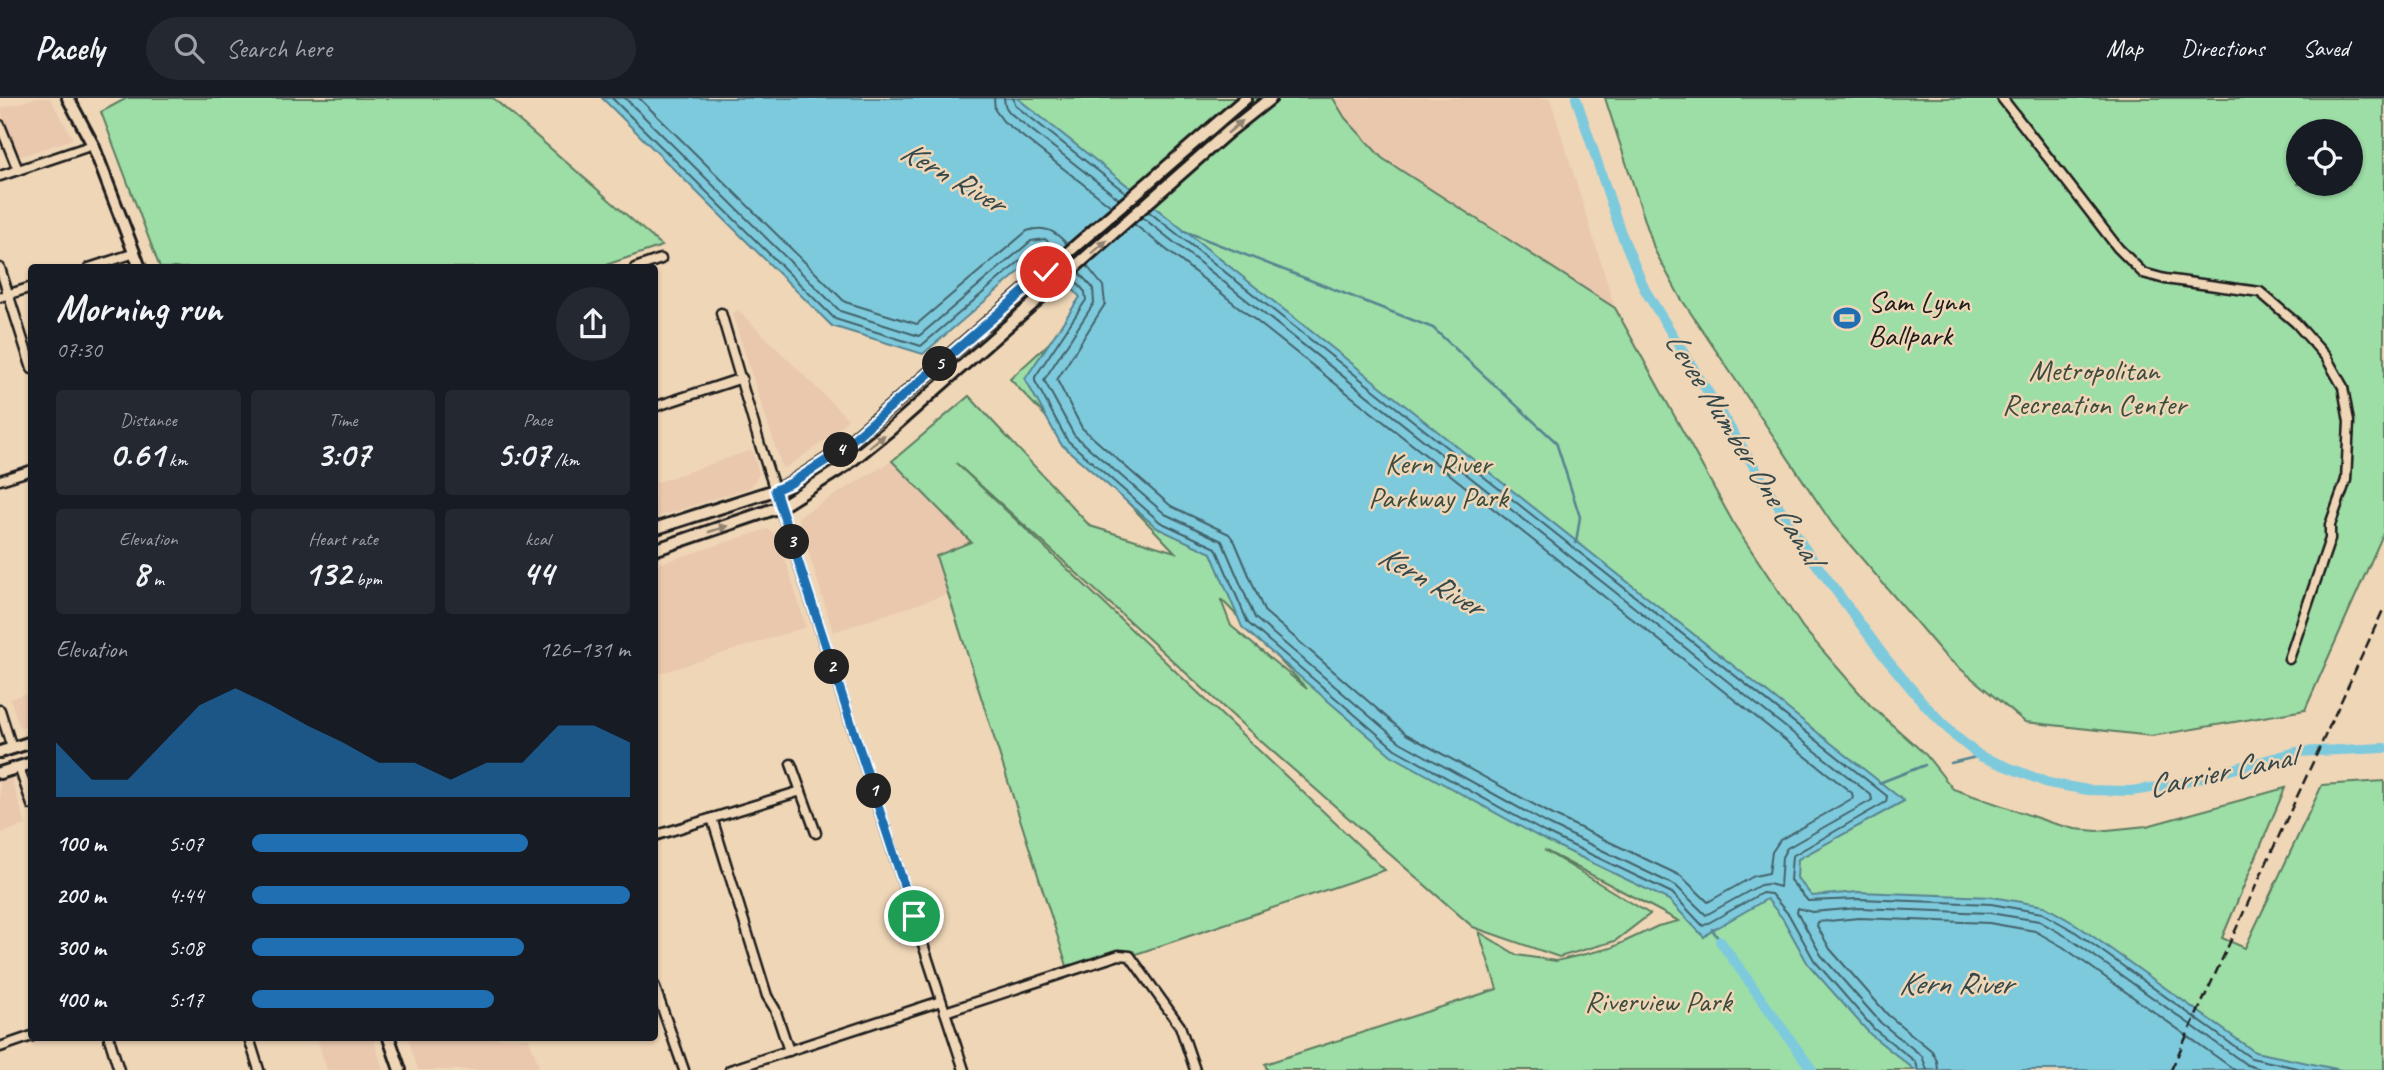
<!DOCTYPE html>
<html lang="en">
<head>
<meta charset="utf-8">
<style>
	:root { --surface:#171b24; --page:#242831; --text:#f1f3f6; --muted:#9ea1a6; --line:#363941; --accent:#1f6fb2 }
	body { margin:0; font-family:Caveat,sans-serif; background:var(--page); color:var(--text); height:100vh; display:flex; flex-direction:column; font-size:26px; white-space:nowrap }
	* { box-sizing:border-box; margin:0 }
	p { font-size:23px; color:var(--muted) }
	.icon { flex:none; width:38px; height:38px; fill:none; stroke:currentColor; stroke-width:2; stroke-linecap:round; stroke-linejoin:round }
	.map { position:relative; flex:1; overflow:hidden }
	.details { position:absolute; left:28px; top:166px; width:630px; height:777px; display:flex; flex-direction:column; background:var(--surface); border-radius:7px; box-shadow:0 2px 5px #0004 }
	.details>* { flex:none }
	.buttons { position:absolute; left:2286px; top:21px; display:grid; gap:14px }
	.buttons a { display:grid; place-items:center; width:77px; height:77px; border-radius:50%; background:var(--surface); box-shadow:0 2px 5px #0004; font-size:35px }
	.pin { position:absolute; display:grid; place-items:center; width:60px; height:60px; color:#fff; margin:-30px; border:4px solid #fff; border-radius:50%; box-shadow:0 2px 7px #0007 }
	.km { position:absolute; width:35px; height:35px; margin:-18px; border-radius:50%; background:#222; color:#fff; font-size:19px; line-height:35px; text-align:center }
	.round { display:grid; place-items:center; flex:none; width:74px; height:74px; border-radius:37px; background:var(--page) }
	.head { display:flex; align-items:center; justify-content:space-between; height:119px; padding:0 28px }
	h1 { font-size:38px; font-weight:600; line-height:52px }
	.figures { display:grid; grid-template-columns:repeat(3,1fr); gap:10px; height:119px; padding:7px 28px }
	.figures div { display:grid; align-content:center; border-radius:7px; background:var(--page); text-align:center }
	.figures b { font-size:35px; font-weight:600 }
	.figures small { font-size:19px; font-weight:400 }
	.figures p { font-size:19px }
	.chart { height:196px; padding:14px 28px }
	.chart p { display:flex; justify-content:space-between }
	.chart svg { width:100%; height:126px; margin-top:7px; fill:var(--accent); opacity:.7 }
	ul { padding:0 28px; list-style:none; font-size:23px }
	li { display:grid; grid-template-columns:112px 84px 1fr; align-items:center; height:52px }
	li i { height:18px; border-radius:9px; background:var(--accent) }
	header { display:flex; align-items:center; gap:42px; box-sizing:border-box; height:98px; padding:0 35px; background:var(--surface); border-bottom:2px solid var(--line) }
	header strong { font-size:33px }
	nav { display:flex; gap:38px; margin-inline-start:auto; font-size:24px }
	.search { width:490px; height:63px; background:var(--page); display:flex; align-items:center; gap:18px; box-sizing:border-box; padding:0 24px; border-radius:38px; color:var(--muted); font-size:26px }
	.map>svg:first-child { display:block }
	.built { fill:#eac8ae }
	.green { fill:#9ddda6; stroke:#5c7c61; stroke-width:2; fill-rule:evenodd }
	.water { fill:#7ecadd; stroke:#578490; stroke-width:2 }
	.lines { fill:none; stroke-linecap:round; stroke-linejoin:round }
	.shore { stroke:#436269; stroke-width:2 }
	.stream { stroke:#578490; stroke-width:2.5 }
	.canal { stroke:#7ecadd; stroke-width:10 }
	.street-casing { stroke:#1c1c1c; stroke-width:13 }
	.secondary-casing { stroke:#1c1c1c; stroke-width:16 }
	.street { stroke:#efd6b7; stroke-width:8 }
	.secondary { stroke:#efd6b7; stroke-width:10 }
	.rail { stroke:#1c1c1c; stroke-width:2.5; stroke-dasharray:10 5; stroke-linecap:butt }
	.oneway { fill:#908271 }
	.route-casing { stroke:#fff; stroke-width:14 }
	.route { stroke:#1f6fb2; stroke-width:9 }
	.labels { text-anchor:middle; stroke-width:5; stroke-linejoin:round; paint-order:stroke }
	.poi-label { font-size:30px; fill:#1c1c1c; stroke:#efd6b7; text-anchor:start }
	.park-label { font-size:30px; fill:#3c4c3e; stroke:#efd6b7 }
	.water-label { font-size:32px; font-style:italic; fill:#34484c; stroke:#efd6b7 }
</style>
</head>
<body>
<header>
<strong>Pacely</strong>
<div class="search"><svg class="icon" aria-label="search" viewBox="0 0 24 24"><circle cx="10" cy="10" r="6"/><path d="M15 15l6 6"/></svg>Search here</div>
<nav><a>Map</a><a>Directions</a><a>Saved</a></nav>
</header>
<div class="map">
<svg width="2384" height="972" viewBox="0 0 2384 972">
	<rect width="100%" height="100%" fill="#efd6b7"/>
	<filter id="ink" filterUnits="userSpaceOnUse"><feTurbulence type="fractalNoise" baseFrequency=".0143" numOctaves="2"/><feDisplacementMap in="SourceGraphic" scale="14" xChannelSelector="R" yChannelSelector="G"/><feConvolveMatrix kernelMatrix="1 2 1 2 8 2 1 2 1" color-interpolation-filters="sRGB"/></filter>
	<g filter="url(#ink)">
		<g class="built">
			<path d="M35 0H50L73 41 18 59 0 11Z"/>
			<path d="M1333 0H1550L1615 210 1382 60 1345 20Z"/>
			<path d="M738 212 848 321 833 337 785 370 782 369 732 216Z"/>
			<path d="M752 352 759 376 751 389 655 420V385Z"/>
			<path d="M892 363 971 444 936 458 948 496 833 534 798 419Z"/>
			<path d="M768 431 778 438 806 529 655 577V467Z"/>
			<path d="M31 594V626L20 630 10 601Z"/>
			<path d="M11 679 26 727 0 735V683Z"/>
			<path d="M317 940H373L383 972H327Z"/>
			<path d="M408 940H529L540 972H418Z"/>
		</g>
		<g class="green">
			<path d="M127 0H493L662 148 597 170H160L101 14Z"/>
			<path d="M615 0H1333L1345 20 1382 60 1615 210 1735 428 1803 530 1870 607 1926 657 1953 691 2052 725 2075 731 2097 733 2147 728 2285 690 2222 840 2245 850 2322 687 2384 683V972H1267L1265 966 1497 891 1479 834 1517 857 1556 863 1611 850 1658 828 1679 823 1544 752 1650 816 1615 843 1559 859 1473 829 1255 638 956 365 1385 772 1130 858 1069 874 936 458 971 444 892 363 969 298 1090 428 1175 454 1010 281 1094 204 1036 141ZM1221 502H1222L1307 591 1231 528Z"/>
			<path d="M1605 0H2384V434L2305 612 2152 638 2025 624 1945 558 1833 427 1680 199 1655 153ZM2298 33H2350V86H2298Z"/>
		</g>
		<path class="water" d="M602 0H1017L1904 703 1798 761 1797 780 1812 798 1858 794 1992 799 2044 808 2077 827 2255 954 2341 972H1915L1870 936 1808 866 1783 821 1767 801 1711 833 1704 839 1669 802 1541 740 1391 657 1242 529 1211 455 1157 430 1061 346 1025 281 1080 199 1040 156 923 256 832 228Z"/>
		<g class="lines">
			<g class="shore">
				<path d="M612 0 835 221 921 248 1035 150H1043L1053 159"/>
				<path d="M625 0 840 213 919 238 1031 143 1045 141 1059 153"/>
				<path d="M639 0 845 204 917 226 1027 133C1045 127 1055 133 1067 146"/>
				<path d="M994 0 995 12 1003 23 1111 108"/>
				<path d="M1004 0 1005 8 1010 15 1119 101"/>
				<path d="M1013 0 1016 8 1126 95"/>
				<path d="M1148 113 1887 698 1886 704 1792 758 1790 782 1808 803 1859 801 1991 806 2042 815 2074 833 2251 960 2306 972"/>
				<path d="M1087 168 1103 188 1105 206 1057 282 1082 330 1134 376 1171 408 1229 436 1235 444 1264 513 1406 636 1553 717 1681 778 1708 804 1754 778 1769 775 1772 754 1780 742 1853 700 1852 695 1134 126"/>
				<path d="M1079 175 1093 190 1094 205 1044 282 1074 337 1165 416 1222 443 1255 520 1400 644 1548 726 1676 788 1706 817 1760 787 1769 786 1780 789 1782 759 1787 750 1872 702 1871 697 1142 119"/>
				<path d="M1073 180 1085 194 1086 202 1035 279V283L1067 342 1160 424 1216 450 1248 525 1395 651 1544 734 1672 795 1703 828 1762 795 1771 796 1789 817 1814 862 1874 931 1916 964 1918 972"/>
				<path d="M1927 972 1922 958 1881 925 1821 857 1797 814 1798 810 1812 814 1859 810 1990 815 2039 823 2069 840 2247 967 2264 972"/>
				<path d="M1938 972 1937 963 1932 953 1888 917 1830 851 1817 828 1818 824 1859 820 1989 825 2035 833 2063 849 2235 972"/>
			</g>
			<g class="stream">
				<path d="M1184 133 1433 230 1556 344 1580 419 1576 445"/>
				<path d="M1951 665 1980 658"/>
				<path d="M1879 685 1925 667"/>
				<path d="M1712 831 1720 843"/>
			</g>
			<g class="canal">
				<path d="M1576 0 1621 135 1645 192 1803 448 1884 558 1925 607 1955 638 1980 658 2048 685 2088 692 2131 693 2178 686 2296 654 2384 650"/>
				<path d="M1720 843 1812 972"/>
			</g>
			<g class="street-casing">
				<g id="street">
					<path d="M2002 0 2118 150 2143 175 2165 181 2260 194 2296 225 2326 259 2343 289 2349 324 2346 382 2330 427V441L2289 561"/>
					<path d="M0 27 18 72"/>
					<path d="M0 78 93 47"/>
					<path d="M0 170 32 271"/>
					<path d="M89 170 135 155"/>
					<path d="M635 170 661 161"/>
					<path d="M0 199 32 189"/>
					<path d="M721 215 760 347 964 972"/>
					<path d="M654 309 742 280"/>
					<path d="M0 382 32 372"/>
					<path d="M0 612 12 650"/>
					<path d="M791 666 816 735"/>
					<path d="M19 669 32 707"/>
					<path d="M712 720 767 898 775 911 789 953"/>
					<path d="M654 738 801 693"/>
					<path d="M654 887 684 972"/>
					<path d="M945 914 1119 857 1130 858 1180 928 1195 972"/>
					<path d="M109 940 119 972"/>
					<path d="M249 940 259 972"/>
					<path d="M0 949 32 938"/>
					<path d="M730 972 941 903"/>
				</g>
			</g>
			<g class="secondary-casing">
				<g id="secondary">
					<path d="M68 0 93 47 140 170"/>
					<path d="M654 431 775 392 791 385 836 356 1246 0"/>
					<path d="M654 452 780 409 845 368 892 330 1228 34 1271 0"/>
					<path d="M0 654 32 644"/>
					<path d="M0 675 32 665"/>
					<path d="M389 940 400 972"/>
				</g>
			</g>
			<use href="#street" class="street"/>
			<use href="#secondary" class="secondary"/>
			<path class="rail" d="M2171 972 2384 510"/>
		</g>
		<defs><path id="oneway-solid" d="M-6-.8H1V-3.2L6.5 0L1 3.2V.8H-6Z" transform="scale(1.75)"/></defs>
		<g class="oneway">
			<use href="#oneway-solid" transform="translate(1235 29) rotate(-40)"/>
			<use href="#oneway-solid" transform="translate(1099 149) rotate(-41)"/>
			<use href="#oneway-solid" transform="translate(877 343) rotate(-39)"/>
			<use href="#oneway-solid" transform="translate(718 431) rotate(-18)"/>
		</g>
	</g>
	<g class="lines" filter="url(#ink)">
		<g class="route-casing">
			<path id="route" d="M914 818 775 392 791 385 836 356 1046 174"/>
		</g>
		<use href="#route" class="route"/>
	</g>
	<defs>
		<g id="stadium-bare" transform="scale(2.1)"><path d="M0-5a6.5 5 0 1 0 0 10a6.5 5 0 1 0 0-10ZM-3.5-1.8h7v3.6h-7Z" fill="#1f6fb2" stroke="#efd6b7" stroke-width="2.5" paint-order="stroke"/></g>
	</defs>
	<g fill-rule="evenodd">
		<use href="#stadium-bare" x="1847" y="220"/>
	</g>
	<g class="labels">
		<g class="poi-label">
			<text x="1868" y="213">Sam Lynn<tspan x="1868" dy="34">Ballpark</tspan></text>
		</g>
		<g class="park-label">
			<text x="2094" y="282">Metropolitan<tspan x="2094" dy="34">Recreation Center</tspan></text>
			<text x="1438" y="375">Kern River<tspan x="1438" dy="34">Parkway Park</tspan></text>
			<text x="1658" y="913">Riverview Park</text>
		</g>
		<g class="water-label">
			<text transform="translate(953 78) rotate(30)" y="11">Kern River</text>
			<text transform="translate(1744 349) rotate(58)" y="11">Levee Number One Canal</text>
			<text transform="translate(1431 482) rotate(29)" y="11">Kern River</text>
			<text transform="translate(2221 673) rotate(-12)" y="11">Carrier Canal</text>
			<text x="1955" y="896">Kern River</text>
		</g>
	</g>
</svg>
<div class="buttons">
<a><svg class="icon" aria-label="locate" viewBox="0 0 24 24"><circle cx="12" cy="12" r="6"/><path d="M12 2v4M12 18v4M2 12h4M18 12h4"/></svg></a>
</div>
<div class="pin" style="left:914px;top:818px;background:#1e9e55"><svg class="icon" aria-label="arrive" viewBox="0 0 24 24"><path d="M6 21V4h12l-3 4 3 4H6"/></svg></div>
<div class="pin" style="left:1046px;top:174px;background:#d93025"><svg class="icon" aria-label="check" viewBox="0 0 24 24"><path d="M5 12l5 5 9-10"/></svg></div>
<b class="km" style="left:874px;top:693px">1</b>
<b class="km" style="left:832px;top:569px">2</b>
<b class="km" style="left:792px;top:444px">3</b>
<b class="km" style="left:841px;top:352px">4</b>
<b class="km" style="left:940px;top:266px">5</b>
<section class="details">
<div class="head"><div><h1>Morning run</h1><p>07:30</p></div><a class="round"><svg class="icon" aria-label="share" viewBox="0 0 24 24"><path d="M12 15V3M7 8l5-5 5 5M5 13v7h14v-7"/></svg></a></div>
<div class="figures">
<div><p>Distance</p><b>0.61<small> km</small></b></div>
<div><p>Time</p><b>3:07</b></div>
<div><p>Pace</p><b>5:07<small> /km</small></b></div>
</div>
<div class="figures">
<div><p>Elevation</p><b>8<small> m</small></b></div>
<div><p>Heart rate</p><b>132<small> bpm</small></b></div>
<div><p>kcal</p><b>44</b></div>
</div>
<div class="chart"><p><span>Elevation</span>126–131 m</p>
<svg viewBox="0 0 160 44" preserveAspectRatio="none"><path d="M0 44V25L10 38L20 38L30 25L40 12L50 6L60 12L70 19L80 25L90 32L100 32L110 38L120 32L130 32L140 19L150 19L160 25V44z"/></svg>
</div>
<ul>
<li><b>100 m</b>5:07<i style="width:73%"></i></li>
<li><b>200 m</b>4:44<i style="width:100%"></i></li>
<li><b>300 m</b>5:08<i style="width:72%"></i></li>
<li><b>400 m</b>5:17<i style="width:64%"></i></li>
</ul>
</section>
</div>
</body>
</html>
